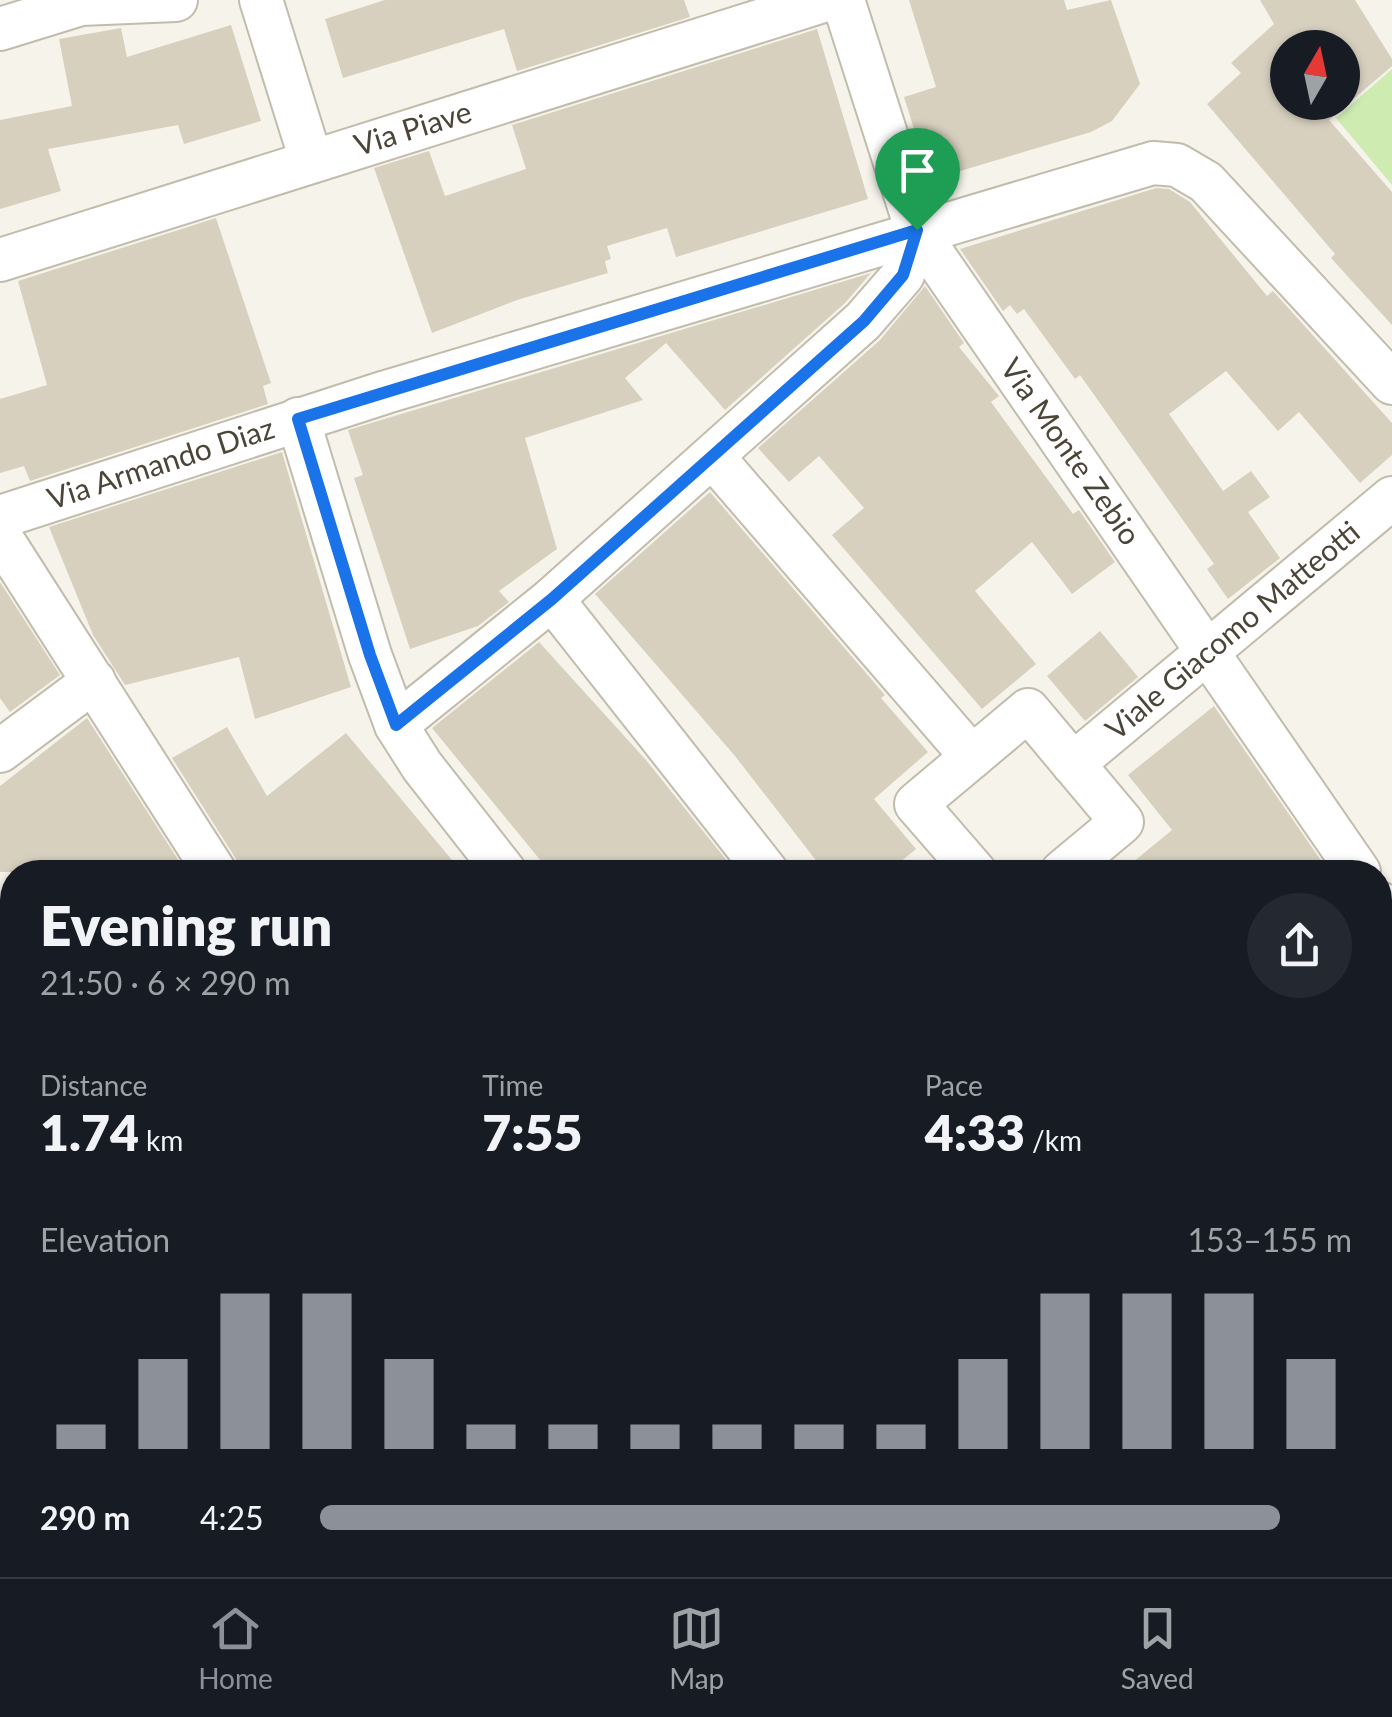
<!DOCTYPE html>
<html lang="en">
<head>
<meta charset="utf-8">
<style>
	:root { --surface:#171b24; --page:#242831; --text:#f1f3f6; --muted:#9ea1a6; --line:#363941; --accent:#8c9099 }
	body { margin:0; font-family:Lato,sans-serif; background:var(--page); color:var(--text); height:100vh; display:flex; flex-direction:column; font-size:38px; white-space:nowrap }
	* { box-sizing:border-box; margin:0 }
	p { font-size:32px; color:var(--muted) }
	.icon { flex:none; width:55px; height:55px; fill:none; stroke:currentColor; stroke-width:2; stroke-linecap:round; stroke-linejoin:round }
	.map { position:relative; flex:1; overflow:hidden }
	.details { position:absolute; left:0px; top:860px; width:1392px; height:718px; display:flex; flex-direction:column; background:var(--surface); border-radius:40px 40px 0 0; box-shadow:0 2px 8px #0004 }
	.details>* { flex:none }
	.needle { width:65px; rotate:9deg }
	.buttons { position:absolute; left:1270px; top:30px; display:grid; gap:20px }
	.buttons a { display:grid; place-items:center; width:90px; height:90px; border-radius:50%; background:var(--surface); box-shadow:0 2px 8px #0004; font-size:50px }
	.pin { position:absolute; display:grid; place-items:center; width:85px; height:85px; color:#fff; margin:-102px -42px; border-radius:50% 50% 50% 0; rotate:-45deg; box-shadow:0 0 10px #0007 }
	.pin .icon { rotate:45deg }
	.round { display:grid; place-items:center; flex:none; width:105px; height:105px; border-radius:52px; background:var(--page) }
	.head { display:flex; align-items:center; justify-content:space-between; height:170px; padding:0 40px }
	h1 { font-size:55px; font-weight:800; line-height:75px }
	.metrics { display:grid; grid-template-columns:repeat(3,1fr); gap:15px; height:170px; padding:10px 40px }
	.metrics div { display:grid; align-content:center }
	.metrics b { font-size:50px; font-weight:800 }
	.metrics small { font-size:28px; font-weight:400 }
	.metrics p { font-size:28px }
	.chart { height:280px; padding:20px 40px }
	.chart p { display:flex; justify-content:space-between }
	.chart svg { width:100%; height:180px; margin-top:10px; stroke:var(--accent); stroke-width:6 }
	ul { padding:0 40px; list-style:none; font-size:32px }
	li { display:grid; grid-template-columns:160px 120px 1fr; align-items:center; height:75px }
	li i { height:25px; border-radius:12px; background:var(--accent) }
	.tabs { display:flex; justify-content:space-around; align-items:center; height:140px; border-top:2px solid var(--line); background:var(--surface); font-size:28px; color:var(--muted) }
	.tabs a { display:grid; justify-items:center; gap:5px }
	.tabs .current { color:var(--accent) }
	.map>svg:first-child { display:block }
	.green { fill:#ceecb2 }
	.building { fill:#d8d0bf; fill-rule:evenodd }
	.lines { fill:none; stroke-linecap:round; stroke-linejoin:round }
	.minor-casing { stroke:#c2bcac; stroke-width:46 }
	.minor { stroke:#fff; stroke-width:42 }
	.route-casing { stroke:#fff; stroke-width:20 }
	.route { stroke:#1a73e8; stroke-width:12 }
	.labels { text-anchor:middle; stroke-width:10; stroke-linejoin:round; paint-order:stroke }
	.street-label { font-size:30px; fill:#4b4438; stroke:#fff }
</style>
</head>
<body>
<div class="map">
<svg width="1392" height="1577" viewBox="0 0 1392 1577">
	<rect width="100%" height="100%" fill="#f6f3eb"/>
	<g class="green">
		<path d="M1392 69V185L1336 118Z"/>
		<path d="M0 1121 12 1135V1432L0 1444Z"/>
	</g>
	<g class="building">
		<path d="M385 0H684L690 17 517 71 504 29 343 78 325 19Z"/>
		<path d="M909 0H1064L1067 10 1111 0 1140 84 1112 121 1091 132 930 180 904 97 936 87Z"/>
		<path d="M1260 0H1355L1392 59V66L1329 120 1392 192V325L1331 258 1335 254 1207 104 1241 73 1231 63 1274 24ZM1288 48H1342V102H1288Z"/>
		<path d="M231 25 261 121 184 144 178 125 48 149 61 191 0 209V120L72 106 59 39 121 28 127 57Z"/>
		<path d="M817 29 868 199 676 257 667 228 607 246 611 259 605 261 608 273 517 300 432 333 374 168 429 151 445 196 526 169 512 125Z"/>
		<path d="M1156 188 1169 189 1190 202 1267 296 1273 291 1392 423V455L1360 483 1299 412 1278 431 1226 371 1169 414 1223 491 1251 471 1270 497 1248 512 1280 558 1228 599 1207 569 1214 564 1080 375 1075 379 1024 309 1017 314 1010 305 1003 311 960 249Z"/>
		<path d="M216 218 271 383 263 386 268 404 30 481 24 466 0 473V399L47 385 18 281Z"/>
		<path d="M871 273 845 303 725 410 666 343 625 378 643 400 525 438 557 549 499 591 509 602 478 626 410 649 354 478 363 475 348 430Z"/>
		<path d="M925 286 964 343 959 347 999 396 991 402 1073 514 1079 510 1115 562 1072 594 1032 542 975 591 1036 664 982 709 832 535 864 508 819 456 789 482 758 448 880 340Z"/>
		<path d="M282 452 351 687 255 719 239 657 125 685 93 635 49 527Z"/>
		<path d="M710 492 885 695 881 698 928 752 874 799 916 849 888 872H825L735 756 595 594Z"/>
		<path d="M0 582 60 675 10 712 0 698Z"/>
		<path d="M1100 631 1138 677 1085 721 1047 676Z"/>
		<path d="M539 642 646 760 736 872H550L432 728Z"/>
		<path d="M1214 706 1329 872H1121L1172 830 1128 775Z"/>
		<path d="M87 718 186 872H0V786Z"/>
		<path d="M227 727 267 796 346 733 462 872H240L236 859 172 758Z"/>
	</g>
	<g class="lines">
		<g class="minor-casing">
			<g id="minor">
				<path d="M261 0 311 160"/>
				<path d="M843 0 917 231 1359 872"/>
				<path d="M0 29 81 4 176 0"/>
				<path d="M0 260 826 0"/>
				<path d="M298 419 370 655 396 725 422 766 505 872"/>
				<path d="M713 457 972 757"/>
				<path d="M0 517 386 392 1153 163 1177 165 1206 182 1392 383"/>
				<path d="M0 536 215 872"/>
				<path d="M552 599 767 872"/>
				<path d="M396 725 552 599 863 321 903 275 917 231"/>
				<path d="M0 751 94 681"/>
				<path d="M1073 764 1392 498"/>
				<path d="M975 872 916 804 1028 710 1122 822 1062 872"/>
				<path d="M1380 903 1392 921"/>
				<path d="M1380 1064 1392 1051"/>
				<path d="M1380 1204 1392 1216"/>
				<path d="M0 1501 12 1490"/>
				<path d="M1380 1559 1392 1562"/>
				<path d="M1087 1565 1094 1577"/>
			</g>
		</g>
		<use href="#minor" class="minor"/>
	</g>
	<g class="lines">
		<g class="route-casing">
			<path id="route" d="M917 230 903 275 864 321 552 599 396 725 370 655 298 419Z"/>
		</g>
		<use href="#route" class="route"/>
	</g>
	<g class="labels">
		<g class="street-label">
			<text transform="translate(413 129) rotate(-17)" y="10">Via Piave</text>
			<text transform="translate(1070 452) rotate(55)" y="10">Via Monte Zebio</text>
			<text transform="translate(161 464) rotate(-18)" y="10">Via Armando Diaz</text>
			<text transform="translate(1233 631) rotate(-40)" y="10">Viale Giacomo Matteotti</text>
		</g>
	</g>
</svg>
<div class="buttons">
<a><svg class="needle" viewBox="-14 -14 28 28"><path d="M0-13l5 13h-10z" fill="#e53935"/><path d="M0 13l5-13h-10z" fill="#9ea1a6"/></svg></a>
</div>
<div class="pin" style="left:917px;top:230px;background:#1e9e55"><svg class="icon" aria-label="arrive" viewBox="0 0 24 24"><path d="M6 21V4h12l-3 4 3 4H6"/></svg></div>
<section class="details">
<div class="head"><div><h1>Evening run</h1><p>21:50 · 6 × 290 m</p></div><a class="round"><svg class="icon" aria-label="share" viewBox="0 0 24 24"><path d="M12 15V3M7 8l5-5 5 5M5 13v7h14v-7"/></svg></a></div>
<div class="metrics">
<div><p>Distance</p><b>1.74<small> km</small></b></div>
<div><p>Time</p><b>7:55</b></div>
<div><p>Pace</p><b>4:33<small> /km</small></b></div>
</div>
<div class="chart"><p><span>Elevation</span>153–155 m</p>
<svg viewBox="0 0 160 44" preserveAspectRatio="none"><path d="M5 44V38M15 44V22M25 44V6M35 44V6M45 44V22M55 44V38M65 44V38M75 44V38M85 44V38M95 44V38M105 44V38M115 44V22M125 44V6M135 44V6M145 44V6M155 44V22"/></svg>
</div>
<ul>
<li><b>290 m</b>4:25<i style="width:93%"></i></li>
</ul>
</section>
</div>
<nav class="tabs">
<a class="current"><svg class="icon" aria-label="home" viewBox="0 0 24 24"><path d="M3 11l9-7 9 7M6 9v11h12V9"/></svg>Home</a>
<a><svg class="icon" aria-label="map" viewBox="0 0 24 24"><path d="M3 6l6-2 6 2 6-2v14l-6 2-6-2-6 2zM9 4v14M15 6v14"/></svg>Map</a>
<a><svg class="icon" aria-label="saved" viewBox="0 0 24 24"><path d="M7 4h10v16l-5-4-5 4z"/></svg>Saved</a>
</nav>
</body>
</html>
